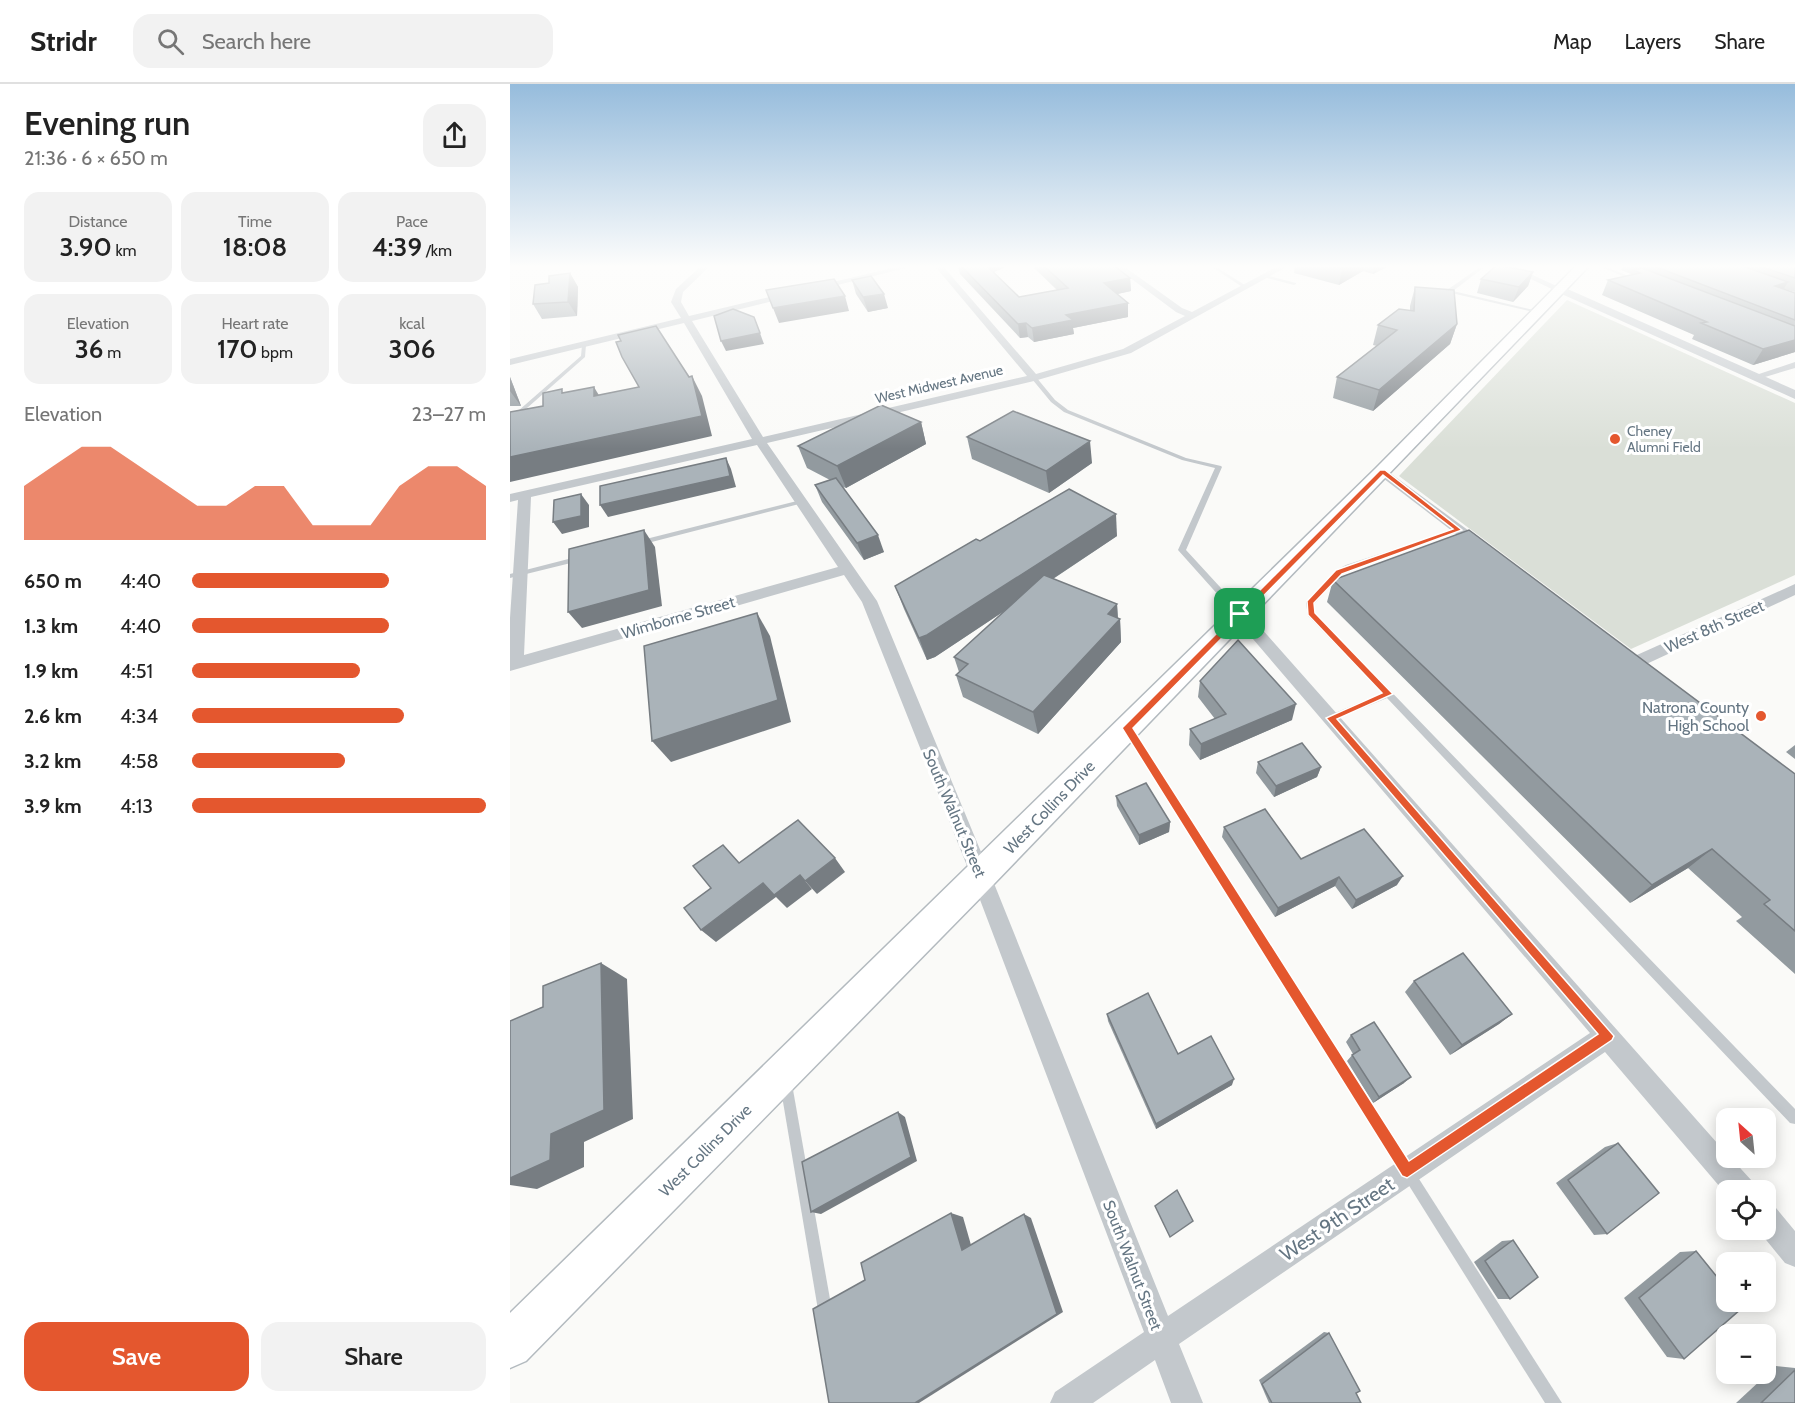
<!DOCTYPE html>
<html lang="en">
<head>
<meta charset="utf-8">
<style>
	:root { --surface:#fff; --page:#f2f2f2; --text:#222; --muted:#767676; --line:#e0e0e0; --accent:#e4572e }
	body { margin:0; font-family:Cabin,sans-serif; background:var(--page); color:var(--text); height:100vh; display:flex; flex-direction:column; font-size:22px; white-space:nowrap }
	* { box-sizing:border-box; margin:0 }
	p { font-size:20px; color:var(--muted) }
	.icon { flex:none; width:33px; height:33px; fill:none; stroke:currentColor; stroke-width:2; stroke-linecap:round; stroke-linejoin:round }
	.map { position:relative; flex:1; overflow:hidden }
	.drawer { display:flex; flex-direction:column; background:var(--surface); width:510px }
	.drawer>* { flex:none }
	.needle { width:39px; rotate:333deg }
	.buttons { position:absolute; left:1206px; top:1024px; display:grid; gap:12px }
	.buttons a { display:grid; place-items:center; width:60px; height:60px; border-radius:12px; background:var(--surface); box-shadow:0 3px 15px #0003; font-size:30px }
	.pin { position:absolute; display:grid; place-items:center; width:51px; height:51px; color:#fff; margin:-26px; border-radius:12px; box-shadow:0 3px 9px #0006 }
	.round { display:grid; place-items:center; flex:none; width:63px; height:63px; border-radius:18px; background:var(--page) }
	.summary { display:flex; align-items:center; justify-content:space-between; height:102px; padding:0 24px }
	h1 { font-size:33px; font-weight:600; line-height:45px }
	.metrics { display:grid; grid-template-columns:repeat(3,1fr); gap:9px; height:102px; padding:6px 24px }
	.metrics div { display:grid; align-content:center; border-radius:15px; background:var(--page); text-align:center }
	.metrics b { font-size:26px; font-weight:600 }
	.metrics small { font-size:16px; font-weight:400 }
	.metrics p { font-size:16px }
	.chart { height:168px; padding:12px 24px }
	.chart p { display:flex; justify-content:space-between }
	.chart svg { width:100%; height:108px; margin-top:6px; fill:var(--accent); opacity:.7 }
	.action { display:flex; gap:12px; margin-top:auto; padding:12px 24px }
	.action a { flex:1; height:69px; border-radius:18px; background:var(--accent); color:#fff; font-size:24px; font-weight:600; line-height:69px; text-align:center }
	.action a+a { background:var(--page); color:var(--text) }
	ul { padding:0 24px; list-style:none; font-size:20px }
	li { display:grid; grid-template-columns:96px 72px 1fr; align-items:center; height:45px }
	li i { height:15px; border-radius:8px; background:var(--accent) }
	header { display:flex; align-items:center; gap:36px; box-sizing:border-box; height:84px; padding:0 30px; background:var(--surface); border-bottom:2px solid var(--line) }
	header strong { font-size:28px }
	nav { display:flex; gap:33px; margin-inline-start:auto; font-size:21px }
	.search { width:420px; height:54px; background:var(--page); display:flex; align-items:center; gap:15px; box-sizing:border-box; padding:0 21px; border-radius:18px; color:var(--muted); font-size:22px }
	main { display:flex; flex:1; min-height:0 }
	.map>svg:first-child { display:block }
	.green { fill:#dadfd7 }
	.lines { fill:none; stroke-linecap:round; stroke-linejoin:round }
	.secondary-casing { stroke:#b3babf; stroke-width:3 }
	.service { fill:#c3c8cc; fill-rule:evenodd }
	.minor { fill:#c3c8cc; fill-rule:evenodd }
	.tertiary { fill:#c3c8cc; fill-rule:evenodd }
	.secondary { fill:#fff; fill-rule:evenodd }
	.wall { fill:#929a9f }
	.shaded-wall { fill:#777d82 }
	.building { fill:#aab3b9; stroke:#777d82; stroke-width:1.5 }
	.route { fill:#e4572e; stroke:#fff; stroke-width:1.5; fill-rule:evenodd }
	.poi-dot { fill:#e4572e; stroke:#fff; stroke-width:2 }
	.labels { text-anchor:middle; stroke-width:6; stroke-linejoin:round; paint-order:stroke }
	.far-street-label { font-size:14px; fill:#657683; stroke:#fff }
	.far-poi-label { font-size:14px; fill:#657683; stroke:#fff; text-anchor:start }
	.street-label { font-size:16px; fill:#657683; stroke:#fff }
	.poi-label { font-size:16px; fill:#657683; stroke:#fff; text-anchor:end }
	.near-street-label { font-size:20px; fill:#657683; stroke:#fff }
</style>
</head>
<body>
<header>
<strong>Stridr</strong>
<div class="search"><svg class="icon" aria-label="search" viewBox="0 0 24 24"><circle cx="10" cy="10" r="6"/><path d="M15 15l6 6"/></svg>Search here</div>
<nav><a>Map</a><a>Layers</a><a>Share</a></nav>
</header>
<main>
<section class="drawer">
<div class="summary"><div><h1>Evening run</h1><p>21:36 · 6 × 650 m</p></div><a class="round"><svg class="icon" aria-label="share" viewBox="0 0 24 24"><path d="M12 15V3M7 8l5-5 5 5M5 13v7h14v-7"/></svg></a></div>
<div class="metrics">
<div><p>Distance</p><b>3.90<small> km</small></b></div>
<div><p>Time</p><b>18:08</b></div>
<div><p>Pace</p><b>4:39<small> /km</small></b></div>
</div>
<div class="metrics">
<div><p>Elevation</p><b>36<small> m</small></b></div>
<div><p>Heart rate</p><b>170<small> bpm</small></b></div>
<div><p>kcal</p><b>306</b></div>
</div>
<div class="chart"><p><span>Elevation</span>23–27 m</p>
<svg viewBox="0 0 160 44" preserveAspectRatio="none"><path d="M0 44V22L10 14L20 6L30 6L40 14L50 22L60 30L70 30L80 22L90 22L100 38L110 38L120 38L130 22L140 14L150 14L160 22V44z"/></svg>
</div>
<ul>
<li><b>650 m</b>4:40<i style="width:67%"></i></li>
<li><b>1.3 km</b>4:40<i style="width:67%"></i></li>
<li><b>1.9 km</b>4:51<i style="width:57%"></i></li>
<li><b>2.6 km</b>4:34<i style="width:72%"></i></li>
<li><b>3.2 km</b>4:58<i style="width:52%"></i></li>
<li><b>3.9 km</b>4:13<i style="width:100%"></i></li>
</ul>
<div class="action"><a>Save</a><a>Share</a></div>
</section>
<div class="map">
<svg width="1285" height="1319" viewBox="0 0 1285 1319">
	<rect width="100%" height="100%" fill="#fafaf8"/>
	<path class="green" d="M1057 216 1285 319V491L1121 565 889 392Z"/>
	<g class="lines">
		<g class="secondary-casing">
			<path id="secondary" d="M1067 181H1080L482 802 16 1277 0 1284V1229L866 384Z"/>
		</g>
		<g class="service">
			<path d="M699 181H703L738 203 734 204Z"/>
			<path d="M973 181H977L943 207 1028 227V229L937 208V206Z"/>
			<path d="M1087 181H1092L1128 196 1124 197Z"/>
			<path d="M755 191 786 199V200L784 201 753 193Z"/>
			<path d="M74 260 76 261 75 273 0 339V334L71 272 72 261Z"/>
			<path d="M522 293H526L545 316 558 326 676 374 711 382 712 383 676 466 733 528 734 530 733 532H727L668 466 705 384 672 376 554 328 541 318 522 295Z"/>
			<path d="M291 416 293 417V419L130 461 127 459 128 457Z"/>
			<path d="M949 444 951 445V447L842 485 832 490 804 520 805 529 1285 1025V1040L1280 1039 877 614 824 636H818L817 634 818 632 872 609 798 532 796 519 797 517 826 486 836 481Z"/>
			<path d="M70 472H73V476L0 494V490Z"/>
			<path d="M617 641 620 642 1052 1319H1035L614 646 613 644Z"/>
			<path d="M276 994 280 996 282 1000 323 1232 321 1237 316 1239 311 1237 309 1232 270 1000 272 996Z"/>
		</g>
		<g class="minor">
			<path d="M192 181H201L173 208 171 218 179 232 395 181H408L182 237 253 353 517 292 424 181H432L526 290 613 265 675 232 666 228 603 181H612L672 224 682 228 770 181H780L621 269 524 297 257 359 367 517 481 792 658 1232 1080 949 725 534 722 530 725 526H735L1216 1069V1074H1221L1242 1097 1246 1107H1216V1110L1095 968 669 1260 693 1319H661L645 1276 583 1319H540L545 1308 634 1248 461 792 352 518 334 491 0 587V534L8 416 0 418V410L242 355 174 239 0 281V275L171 234 161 218 166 205ZM247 361 328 483 14 571 21 413Z"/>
			<path d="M991 181H1001L1053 205 1046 207Z"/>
			<path d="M1285 278V284L1245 296 1240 293Z"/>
			<path d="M873 384 977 460V466H967L869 391 867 388Z"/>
			<path d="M1285 500V511L1130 583H1118L1116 579 1118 575Z"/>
			<path d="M1256 1120 1266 1124 1285 1147V1183L1275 1179 1248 1146H1256Z"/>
		</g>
		<path class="tertiary" d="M1045 203H1053L1285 306V315L1045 207Z"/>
		<use href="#secondary" class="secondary"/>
	</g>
	<g class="wall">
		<path d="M448 181H499V182L483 188 509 213 547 206 521 181H603L620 194 621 207 607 210 618 233 563 244 564 250 524 258 518 253 510 254 450 190Z"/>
		<path d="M785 181H881L863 190 853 187 829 201 784 189Z"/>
		<path d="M1113 181H1214L1217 182 1237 183 1238 181H1285V208L1274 205 1285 209V268L1243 281 1182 255 1184 251 1092 211 1098 196 1121 191V190L1111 186Z"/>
		<path d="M1023 188 1018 202 1003 218 967 209 971 195Z"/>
		<path d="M60 189 68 203 67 232 32 235 23 220 39 199Z"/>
		<path d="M342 196 378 224 358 228 346 210Z"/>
		<path d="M905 203 947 240 940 260 863 327 823 314 827 293 867 262 863 261 868 241 900 226V222Z"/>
		<path d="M0 293 11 322H0Z"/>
		<path d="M411 338 416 360 336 404 331 402 374 468 354 476 312 418 305 401 320 396 297 384 288 362Z"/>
		<path d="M457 353 582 379 539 409 462 375Z"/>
		<path d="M607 452 543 495 607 520 608 535H610L611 558 528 650 453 613 446 591 449 588 444 573 496 526 425 573 417 576 394 525 385 502 470 457Z"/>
		<path d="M823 496 1285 690V890L1226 837 1232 833 1178 784 1120 819 817 518Z"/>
		<path d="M690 597 782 636 690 676 679 661 680 645 705 635 688 613Z"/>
		<path d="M1285 661V675L1276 668Z"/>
		<path d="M748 678 811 683 807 693 764 713 746 689Z"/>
		<path d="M606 712 660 738 659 748 629 761 607 722Z"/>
		<path d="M714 743 791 775 887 801 842 825 825 802 765 833 712 753Z"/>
		<path d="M904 897 1002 930 989 940 940 971 895 908Z"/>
		<path d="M597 930 668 970 722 1001 646 1045 598 937Z"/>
		<path d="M841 951 894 999 863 1019 837 977 843 970 836 958Z"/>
		<path d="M1108 1059 1097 1150 1084 1151 1046 1099 1095 1063Z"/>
		<path d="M1003 1156 1000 1215H988L964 1178 992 1157Z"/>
		<path d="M1186 1167 1174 1275 1157 1273 1114 1214 1170 1168Z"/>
		<path d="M814 1248 819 1249 851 1319H759L749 1296Z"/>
		<path d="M1266 1282 1285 1284V1319H1226Z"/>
	</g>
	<g class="shaded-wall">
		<path d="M474 181H499V182L476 191Z"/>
		<path d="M838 181H854L853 187 829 201 832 184Z"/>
		<path d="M865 181H881L863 190Z"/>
		<path d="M1023 188 1018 202 1003 218 1009 203Z"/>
		<path d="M60 189 68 203 67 232 58 218Z"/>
		<path d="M620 194 621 207 594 213V199Z"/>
		<path d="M1278 198 1269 213 1265 202Z"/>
		<path d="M374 210 378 224 358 228 353 213Z"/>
		<path d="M335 212 339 227 269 239 263 224Z"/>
		<path d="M618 219V233L563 244 564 250 524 258 522 244 556 231Z"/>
		<path d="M244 233 254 260 216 267 211 257Z"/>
		<path d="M516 239 518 253 510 254 508 240Z"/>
		<path d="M947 240 940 260 863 327 869 306Z"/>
		<path d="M1285 256V268L1243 281 1253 265Z"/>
		<path d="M182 292 192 312 202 352 0 398V373Z"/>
		<path d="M0 293 11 322 0 307Z"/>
		<path d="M84 303 96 323 84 312Z"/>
		<path d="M411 338 416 360 336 404 327 382Z"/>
		<path d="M580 357 582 379 539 409 536 387Z"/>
		<path d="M216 374 221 385 226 403 98 433 90 421Z"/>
		<path d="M71 410 79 421V443L52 450 43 438Z"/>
		<path d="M606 430 607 452 425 573 417 576 409 554Z"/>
		<path d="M134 446 145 463 152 522 72 544 58 528Z"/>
		<path d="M368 451 374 468 354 476 347 459Z"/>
		<path d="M607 520 608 537 610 535 611 558 528 650 523 628 598 530Z"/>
		<path d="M247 529 260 552 281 638 161 678 142 657Z"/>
		<path d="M786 620 782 636 690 676 691 660Z"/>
		<path d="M811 683 807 693 764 713 766 702Z"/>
		<path d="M660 738 659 748 629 761V751Z"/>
		<path d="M1202 765 1178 784 1120 819 1142 801Z"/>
		<path d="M325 774 335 788 307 810 295 797Z"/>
		<path d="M290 791 302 805 277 824 266 813 206 858 191 846 253 799Z"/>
		<path d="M893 792 887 801 842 825 846 816Z"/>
		<path d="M829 793 825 802 765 833 768 824Z"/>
		<path d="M91 879 117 895 123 1035 74 1058V1083L27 1105 0 1101V1094L41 1050Z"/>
		<path d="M1002 930 989 940 940 971 952 961Z"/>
		<path d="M901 993 894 999 863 1019 869 1013Z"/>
		<path d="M724 995 722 1001 646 1045V1040Z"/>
		<path d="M388 1028 395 1033 407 1077 311 1130 301 1128Z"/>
		<path d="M441 1129 453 1133 463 1168 452 1166Z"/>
		<path d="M514 1130 521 1134 553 1228 409 1319H405Z"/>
	</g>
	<g class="building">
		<path d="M450 181H476L509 213 558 204 533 181H603L620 194 594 199 618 219 556 231 563 236 522 244 516 239 508 240Z"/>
		<path d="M817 181H838L832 184Z"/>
		<path d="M987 181H988L1023 188 1009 203 971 195Z"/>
		<path d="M1141 181H1214L1217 182 1222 181H1230L1278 198 1265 202 1285 209V236Z"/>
		<path d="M1246 181H1285V194Z"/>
		<path d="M1132 184 1285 242V256L1253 265 1191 239 1197 238 1098 196 1130 189 1123 186Z"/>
		<path d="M60 189 58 218 23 220 25 201 39 199V192Z"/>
		<path d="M361 192 374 210 353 213 342 196Z"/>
		<path d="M324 195 335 212 263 224 256 206Z"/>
		<path d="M905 203 944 206 947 240 869 306 827 293 887 246 868 241 889 225 904 227Z"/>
		<path d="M223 225 244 233 250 249 211 257 204 232Z"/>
		<path d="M146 242 179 293 182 292 192 332 0 373V328L33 322V309L52 305V309L84 303V312L129 303 112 273 106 258 111 257 108 251Z"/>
		<path d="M371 321 411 338 327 382 288 362Z"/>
		<path d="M503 327 580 357 536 387 457 353Z"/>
		<path d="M216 374 220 392 90 421V402Z"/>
		<path d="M326 394 368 451 347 459 305 401Z"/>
		<path d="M559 405 606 430 417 551 409 554 385 502 466 455 470 457Z"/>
		<path d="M71 410V432L43 438 44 416Z"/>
		<path d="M134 446 139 506 58 528 59 465Z"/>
		<path d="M959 446 1285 690V847L1254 820 1260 816 1202 765 1142 801 823 496Z"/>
		<path d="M534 491 607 520 598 530 610 535 523 628 446 591 458 580 444 573Z"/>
		<path d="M247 529 268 616 142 657 134 562Z"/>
		<path d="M728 556 786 620 691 660 680 645 716 630 690 597Z"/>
		<path d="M792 659 811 683 766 702 748 678Z"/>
		<path d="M636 699 660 738 629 751 606 712Z"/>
		<path d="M755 725 791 775 854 745 893 792 846 816 829 793 768 824 714 743Z"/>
		<path d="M288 736 325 774 295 797 290 791 264 811 253 799 191 846 174 824 201 804 183 782 213 761 229 779Z"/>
		<path d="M953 869 1002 930 952 961 904 897Z"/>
		<path d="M91 879 94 1026 41 1050 40 1076 0 1094V937L33 923V902Z"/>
		<path d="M638 909 668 970 701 952 724 995 646 1040 597 930Z"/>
		<path d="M864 938 901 993 869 1013 842 971 850 966 841 951Z"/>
		<path d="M388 1028 401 1073 301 1128 292 1078Z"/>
		<path d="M1108 1059 1149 1109 1097 1150 1058 1096Z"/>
		<path d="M667 1106 683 1137 660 1153 645 1122Z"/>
		<path d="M441 1129 452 1166 514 1130 547 1230 405 1319H319L303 1225 355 1196 351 1179Z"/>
		<path d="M1003 1156 1028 1193 1000 1215 975 1177Z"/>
		<path d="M1186 1167 1216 1204V1218H1228L1232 1224 1174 1275 1129 1214Z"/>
		<path d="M819 1249 850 1307 846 1309 851 1319H762L752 1300Z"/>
		<path d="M1285 1286V1319H1251Z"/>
	</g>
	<linearGradient id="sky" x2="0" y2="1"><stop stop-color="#96bcdc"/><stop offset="0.5" stop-color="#fdfdfc"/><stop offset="1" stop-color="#fdfdfc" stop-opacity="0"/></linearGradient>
	<rect width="1285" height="365" fill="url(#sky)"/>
	<path class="route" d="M870 386H875L952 446 832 490 804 519 805 529 883 610 827 635 1104 952 1102 956 897 1094 892 1092 612 644ZM873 391 943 445 826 486 797 517 798 531 872 609 816 634 1088 950 899 1077 623 644Z"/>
	<g class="poi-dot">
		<circle cx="1105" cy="355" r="6"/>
		<circle cx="1251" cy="632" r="6"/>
	</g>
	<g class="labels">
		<g class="far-street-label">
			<text transform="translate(429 300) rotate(-13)" y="5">West Midwest Avenue</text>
		</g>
		<g class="far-poi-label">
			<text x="1117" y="352">Cheney<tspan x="1117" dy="16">Alumni Field</tspan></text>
		</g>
		<g class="street-label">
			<text transform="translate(168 533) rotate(-16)" y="6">Wimborne Street</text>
			<text transform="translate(1204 542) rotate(-24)" y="6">West 8th Street</text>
			<text transform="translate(539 723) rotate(-46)" y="6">West Collins Drive</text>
			<text transform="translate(445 729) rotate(67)" y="6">South Walnut Street</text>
			<text transform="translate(195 1066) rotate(-45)" y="6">West Collins Drive</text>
			<text transform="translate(623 1181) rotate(69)" y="6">South Walnut Street</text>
		</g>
		<g class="poi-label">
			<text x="1239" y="629">Natrona County<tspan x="1239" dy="18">High School</tspan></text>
		</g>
		<g class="near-street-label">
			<text transform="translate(827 1135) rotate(-34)" y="7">West 9th Street</text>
		</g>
	</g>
</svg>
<div class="buttons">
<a><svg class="needle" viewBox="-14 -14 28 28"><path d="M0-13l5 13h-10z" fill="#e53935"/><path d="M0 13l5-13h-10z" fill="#767676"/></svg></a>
<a><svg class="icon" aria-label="locate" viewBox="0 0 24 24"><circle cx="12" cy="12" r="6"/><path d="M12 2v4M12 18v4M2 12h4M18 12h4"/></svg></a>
<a>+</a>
<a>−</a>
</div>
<div class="pin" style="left:730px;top:530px;background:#1e9e55"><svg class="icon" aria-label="arrive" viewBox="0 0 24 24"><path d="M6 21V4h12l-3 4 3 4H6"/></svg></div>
</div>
</main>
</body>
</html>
